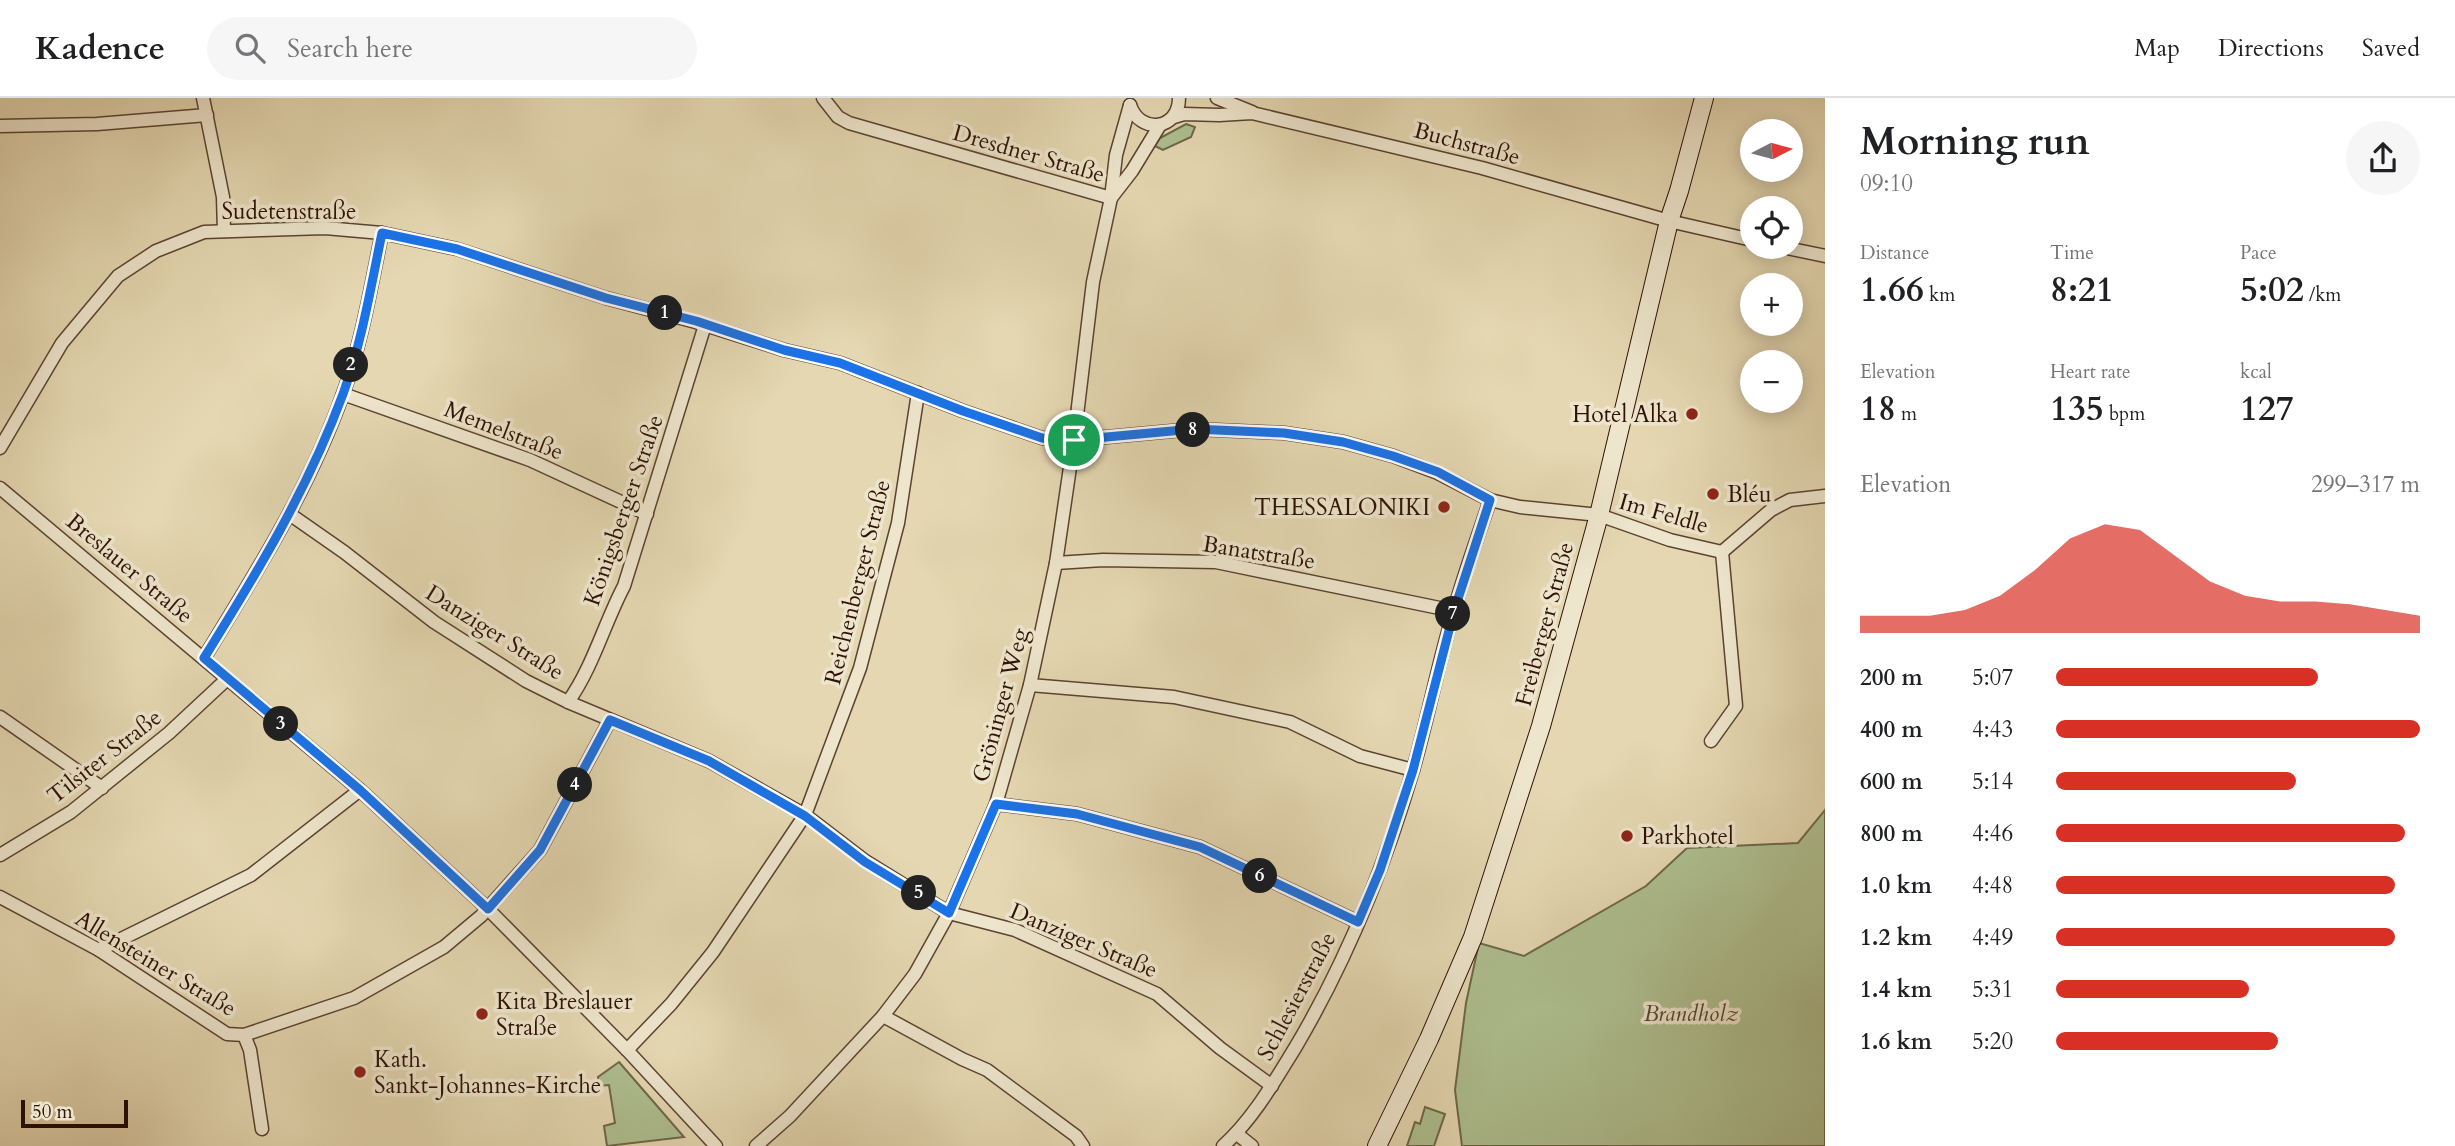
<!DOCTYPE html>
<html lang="en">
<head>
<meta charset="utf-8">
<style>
	:root { --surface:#fff; --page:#f6f6f6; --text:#202124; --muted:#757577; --line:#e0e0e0; --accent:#d93025 }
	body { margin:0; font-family:Cardo,serif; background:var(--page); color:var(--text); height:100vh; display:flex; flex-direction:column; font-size:26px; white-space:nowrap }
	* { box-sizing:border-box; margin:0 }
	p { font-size:23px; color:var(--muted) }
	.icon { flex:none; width:38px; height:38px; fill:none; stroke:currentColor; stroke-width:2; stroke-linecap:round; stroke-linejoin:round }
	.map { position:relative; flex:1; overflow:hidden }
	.sheet { display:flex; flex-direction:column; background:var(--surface); width:630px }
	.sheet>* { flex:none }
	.needle { width:46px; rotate:84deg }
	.controls { position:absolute; left:1740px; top:21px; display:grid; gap:14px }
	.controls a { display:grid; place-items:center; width:63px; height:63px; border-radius:50%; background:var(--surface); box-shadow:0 4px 18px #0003; font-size:35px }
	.scale { position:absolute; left:21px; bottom:18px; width:107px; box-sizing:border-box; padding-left:7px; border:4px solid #2f1206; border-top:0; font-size:19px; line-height:24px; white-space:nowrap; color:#2f1206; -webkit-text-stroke:5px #ede5cc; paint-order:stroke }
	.pin { position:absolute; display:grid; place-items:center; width:60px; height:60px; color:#fff; margin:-30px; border:4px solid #fff; border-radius:50%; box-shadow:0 2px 7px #0007 }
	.km { position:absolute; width:35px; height:35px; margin:-18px; border-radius:50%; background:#222; color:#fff; font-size:19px; line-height:35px; text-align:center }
	.round { display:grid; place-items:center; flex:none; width:74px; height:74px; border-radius:37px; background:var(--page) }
	.headline { display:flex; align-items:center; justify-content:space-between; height:119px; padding:0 35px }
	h1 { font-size:38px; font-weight:700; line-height:52px }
	.figures { display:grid; grid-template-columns:repeat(3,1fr); gap:10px; height:119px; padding:7px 35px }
	.figures div { display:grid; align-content:center }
	.figures b { font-size:35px; font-weight:700 }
	.figures small { font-size:19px; font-weight:400 }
	.figures p { font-size:19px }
	.chart { height:196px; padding:14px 35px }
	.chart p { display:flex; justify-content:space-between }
	.chart svg { width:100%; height:126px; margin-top:7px; fill:var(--accent); opacity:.7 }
	ul { padding:0 35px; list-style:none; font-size:23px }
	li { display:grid; grid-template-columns:112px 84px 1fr; align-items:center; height:52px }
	li i { height:18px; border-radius:9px; background:var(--accent) }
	header { display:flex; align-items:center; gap:42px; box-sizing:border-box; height:98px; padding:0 35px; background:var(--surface); border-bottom:2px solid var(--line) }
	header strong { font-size:33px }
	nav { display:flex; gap:38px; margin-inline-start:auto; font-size:24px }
	.search { width:490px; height:63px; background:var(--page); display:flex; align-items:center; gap:18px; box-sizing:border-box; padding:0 24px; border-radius:38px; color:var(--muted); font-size:26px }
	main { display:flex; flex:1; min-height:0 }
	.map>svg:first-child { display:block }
	.green { fill:#aebf90; stroke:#6e684b; stroke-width:2 }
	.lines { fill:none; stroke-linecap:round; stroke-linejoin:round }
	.street-casing { stroke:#5c4331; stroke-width:15 }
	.secondary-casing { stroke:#2f1206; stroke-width:20 }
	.street { stroke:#ede5cc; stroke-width:12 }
	.secondary { stroke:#ede5cc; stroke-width:18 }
	.route-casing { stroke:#fff; stroke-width:14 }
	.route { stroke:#1a73e8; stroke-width:9 }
	.poi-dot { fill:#8f2418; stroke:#ede5cc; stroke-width:2.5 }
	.labels { text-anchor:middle; stroke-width:7; stroke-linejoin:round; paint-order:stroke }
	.street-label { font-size:23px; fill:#2f1206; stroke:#ede5cc }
	.poi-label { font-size:23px; fill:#2f1206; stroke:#ede5cc; text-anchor:start }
	.park-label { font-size:23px; font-style:italic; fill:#55462f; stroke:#ede5cc }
</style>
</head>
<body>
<header>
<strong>Kadence</strong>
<div class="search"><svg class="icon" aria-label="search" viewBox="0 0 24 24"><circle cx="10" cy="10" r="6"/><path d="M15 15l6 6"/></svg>Search here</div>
<nav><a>Map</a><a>Directions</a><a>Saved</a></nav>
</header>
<main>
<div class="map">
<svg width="1825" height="1048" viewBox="0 0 1825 1048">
	<rect width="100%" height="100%" fill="#e4d7b1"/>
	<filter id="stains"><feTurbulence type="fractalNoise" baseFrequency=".00286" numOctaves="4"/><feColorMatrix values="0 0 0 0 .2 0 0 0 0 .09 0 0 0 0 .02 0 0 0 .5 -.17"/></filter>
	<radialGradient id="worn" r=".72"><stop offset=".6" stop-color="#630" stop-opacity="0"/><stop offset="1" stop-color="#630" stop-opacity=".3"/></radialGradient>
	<g class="green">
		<path d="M1186 26 1195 29 1191 39 1163 52 1155 48 1160 40Z"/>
		<path d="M1825 712V1048H1462L1455 992 1466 905 1479 845 1524 858 1646 788 1687 750 1798 745Z"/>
		<path d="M619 964 684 1039 607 1048 604 1028 615 1025 609 987 598 988V979Z"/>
		<path d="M1425 1009 1445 1016 1434 1048H1407L1415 1024 1420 1026Z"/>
	</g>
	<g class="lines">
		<g class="street-casing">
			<g id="street">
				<path d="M203 0 223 99 224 133"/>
				<path d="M823 0 838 19 849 25 1111 100"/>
				<path d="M1217 0 1252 14"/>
				<path d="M1130 7C1140 37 1179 32 1179 0"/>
				<path d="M1174 19 1184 16 1219 17 1252 15 1482 70 1669 123 1752 142"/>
				<path d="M0 28 97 26 207 17"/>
				<path d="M1111 100 1132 73 1160 27"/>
				<path d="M1782 149 1825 158"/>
				<path d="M343 296 530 362 647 416"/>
				<path d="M0 350 62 245 118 178 156 153 204 134 325 130 382 135 457 151 606 200 696 224 784 252 840 265 963 313 1042 340 1074 342 1194 331 1284 335 1343 344 1393 358 1438 375 1490 402 1520 409 1599 417 1670 442 1722 454 1771 412 1790 402 1825 398"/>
				<path d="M0 390 360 692 488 811 627 952 716 1048"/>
				<path d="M291 417 344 454 434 524 526 583 568 604 709 663 805 717 865 763 949 815 1015 832 1157 896 1220 950 1272 988"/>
				<path d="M1056 465 1103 462 1216 464 1454 513"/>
				<path d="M204 560C256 475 309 391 343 296 362 244 371 188 382 135"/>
				<path d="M1030 587 1174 599 1290 624 1360 658 1413 672"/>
				<path d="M568 604C593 569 604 526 624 488L705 227"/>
				<path d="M0 619 102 690"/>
				<path d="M1711 643 1736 608 1722 454"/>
				<path d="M996 706 1077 716 1200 749 1358 824"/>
				<path d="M0 757 71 714 169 635 227 581"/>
				<path d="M0 799 99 852 227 936 244 937 354 900 444 849 481 818 540 752 610 622"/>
				<path d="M99 852 251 777 360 692"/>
				<path d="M883 918 962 961 987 972 1076 1038 1083 1048"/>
				<path d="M244 937 250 952 262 1031"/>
				<path d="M627 952 671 906 713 854 805 717 860 570 898 425 918 295"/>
				<path d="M1237 1036 1252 1048"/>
				<path d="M756 1048 790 1018 883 918 915 876 949 815 996 706 1030 587 1056 465 1074 342 1093 184 1111 100 1116 57 1130 7"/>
				<path d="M1223 1048C1253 1021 1274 984 1295 950 1346 864 1385 768 1413 672 1428 620 1438 566 1454 513 1464 476 1478 439 1490 402"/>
			</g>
		</g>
		<g class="secondary-casing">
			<path id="secondary" d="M1377 1048 1429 941 1473 839 1541 628 1599 417 1669 123 1679 93 1704 0"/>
		</g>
		<use href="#street" class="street"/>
		<use href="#secondary" class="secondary"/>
	</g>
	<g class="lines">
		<g class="route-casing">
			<path id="route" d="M382 135 457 151 606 200 696 223 784 252 840 265 963 313 1042 340 1074 342 1194 331 1284 335 1343 344 1393 358 1438 374 1490 402 1454 513 1413 672 1380 772 1358 824 1200 749 1077 716 996 706 949 815 865 764 805 718 709 663 610 622 540 752 488 811 360 692 204 560C257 475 308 391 343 296 362 244 371 188 382 135Z"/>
		</g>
		<use href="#route" class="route"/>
	</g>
	<g class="poi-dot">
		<circle cx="1692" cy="316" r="7"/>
		<circle cx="1713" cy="396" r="7"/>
		<circle cx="1444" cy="409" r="7"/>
		<circle cx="1627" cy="738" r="7"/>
		<circle cx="482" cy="916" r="7"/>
		<circle cx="360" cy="974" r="7"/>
	</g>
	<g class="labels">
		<g class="street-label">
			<text transform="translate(1467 45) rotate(15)" y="8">Buchstraße</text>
			<text transform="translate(1029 55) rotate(16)" y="8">Dresdner Straße</text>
			<text x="289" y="121">Sudetenstraße</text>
			<text transform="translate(504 332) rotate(21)" y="8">Memelstraße</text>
			<text transform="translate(623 412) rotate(-71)" y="8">Königsberger Straße</text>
			<text transform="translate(1664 415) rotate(16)" y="8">Im Feldle</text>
			<text transform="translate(1259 454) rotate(9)" y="8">Banatstraße</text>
			<text transform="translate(130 470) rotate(40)" y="8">Breslauer Straße</text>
			<text transform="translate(857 484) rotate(-76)" y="8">Reichenberger Straße</text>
			<text transform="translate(1544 526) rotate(-75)" y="8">Freiberger Straße</text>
			<text transform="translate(495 534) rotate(32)" y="8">Danziger Straße</text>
			<text transform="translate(1000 607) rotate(-75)" y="8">Gröninger Weg</text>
			<text transform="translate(104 658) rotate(-38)" y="8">Tilsiter Straße</text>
			<text transform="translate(1084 842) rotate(23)" y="8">Danziger Straße</text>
			<text transform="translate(156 865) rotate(31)" y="8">Allensteiner Straße</text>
			<text transform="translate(1296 898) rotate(-62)" y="8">Schlesierstraße</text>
		</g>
		<g class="poi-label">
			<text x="1678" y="324" text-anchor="end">Hotel Alka</text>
			<text x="1727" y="404">Bléu</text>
			<text x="1430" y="417" text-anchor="end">THESSALONIKI</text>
			<text x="1641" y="746">Parkhotel</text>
			<text x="496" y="911">Kita Breslauer<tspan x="496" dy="26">Straße</tspan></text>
			<text x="374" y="969">Kath.<tspan x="374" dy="26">Sankt-Johannes-Kirche</tspan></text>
		</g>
		<g class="park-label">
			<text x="1691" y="923">Brandholz</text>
		</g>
	</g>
	<rect width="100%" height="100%" filter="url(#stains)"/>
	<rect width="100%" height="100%" fill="url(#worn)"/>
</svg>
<div class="controls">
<a><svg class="needle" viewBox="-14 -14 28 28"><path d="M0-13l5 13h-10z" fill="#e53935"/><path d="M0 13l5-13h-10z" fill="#757577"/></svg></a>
<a><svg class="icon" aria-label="locate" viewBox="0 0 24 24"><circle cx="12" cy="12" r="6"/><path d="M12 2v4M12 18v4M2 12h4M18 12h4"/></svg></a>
<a>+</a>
<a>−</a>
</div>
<div class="scale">50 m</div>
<div class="pin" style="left:1074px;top:342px;background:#1e9e55"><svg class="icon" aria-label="arrive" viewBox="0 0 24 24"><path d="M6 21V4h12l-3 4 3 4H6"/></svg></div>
<b class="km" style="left:665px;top:215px">1</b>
<b class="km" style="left:351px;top:267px">2</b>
<b class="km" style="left:281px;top:626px">3</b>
<b class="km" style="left:575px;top:687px">4</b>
<b class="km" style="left:919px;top:795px">5</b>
<b class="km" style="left:1260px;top:778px">6</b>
<b class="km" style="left:1453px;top:516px">7</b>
<b class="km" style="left:1193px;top:332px">8</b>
</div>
<section class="sheet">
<div class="headline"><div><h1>Morning run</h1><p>09:10</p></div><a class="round"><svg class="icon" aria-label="share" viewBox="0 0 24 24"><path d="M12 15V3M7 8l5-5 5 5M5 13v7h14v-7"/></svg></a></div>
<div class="figures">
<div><p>Distance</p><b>1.66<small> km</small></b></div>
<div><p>Time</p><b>8:21</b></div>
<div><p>Pace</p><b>5:02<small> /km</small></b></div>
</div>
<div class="figures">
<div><p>Elevation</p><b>18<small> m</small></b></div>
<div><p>Heart rate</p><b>135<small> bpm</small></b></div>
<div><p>kcal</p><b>127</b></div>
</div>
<div class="chart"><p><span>Elevation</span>299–317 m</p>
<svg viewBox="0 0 160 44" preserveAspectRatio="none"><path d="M0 44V38L10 38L20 38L30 36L40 31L50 22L60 11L70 6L80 8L90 17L100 26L110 31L120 33L130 33L140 34L150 36L160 38V44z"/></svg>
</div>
<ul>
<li><b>200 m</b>5:07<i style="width:72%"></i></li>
<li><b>400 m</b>4:43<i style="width:100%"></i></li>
<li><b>600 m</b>5:14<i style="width:66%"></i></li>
<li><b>800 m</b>4:46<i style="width:96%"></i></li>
<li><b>1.0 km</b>4:48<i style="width:93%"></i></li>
<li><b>1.2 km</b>4:49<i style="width:93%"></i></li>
<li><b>1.4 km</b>5:31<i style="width:53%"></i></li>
<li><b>1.6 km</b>5:20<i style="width:61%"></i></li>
</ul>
</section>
</main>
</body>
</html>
